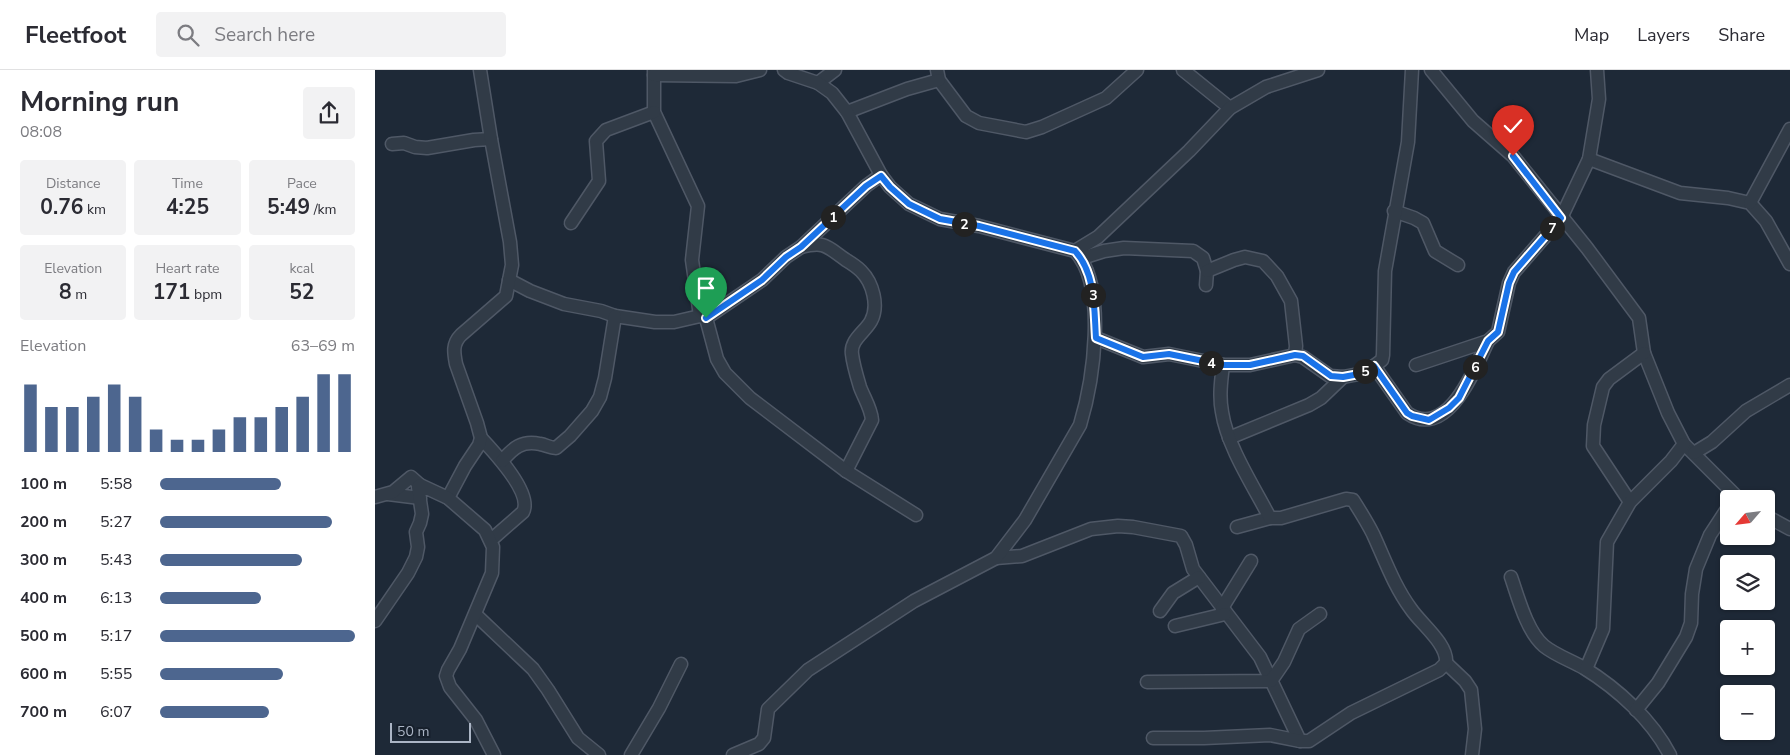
<!DOCTYPE html>
<html lang="en">
<head>
<meta charset="utf-8">
<style>
	:root { --surface:#fff; --page:#f2f2f3; --text:#2b2b33; --muted:#7c7c81; --line:#e1e1e2; --accent:#4d668f }
	body { margin:0; font-family:"Nunito Sans",sans-serif; background:var(--page); color:var(--text); height:100vh; display:flex; flex-direction:column; font-size:19px; white-space:nowrap }
	* { box-sizing:border-box; margin:0 }
	p { font-size:16px; color:var(--muted) }
	.icon { flex:none; width:28px; height:28px; fill:none; stroke:currentColor; stroke-width:2; stroke-linecap:round; stroke-linejoin:round }
	.map { position:relative; flex:1; overflow:hidden }
	.side { display:flex; flex-direction:column; background:var(--surface); width:375px }
	.side>* { flex:none }
	.needle { width:32px; rotate:242deg }
	.buttons { position:absolute; left:1345px; top:420px; display:grid; gap:10px }
	.buttons a { display:grid; place-items:center; width:55px; height:55px; border-radius:5px; background:var(--surface); box-shadow:0 1px 4px #0004; font-size:25px }
	.scale { position:absolute; left:15px; bottom:12px; width:81px; box-sizing:border-box; padding-left:5px; border:2px solid #abb5c5; border-top:0; font-size:14px; line-height:18px; white-space:nowrap; color:#abb5c5; -webkit-text-stroke:4px #17202c; paint-order:stroke }
	.pin { position:absolute; display:grid; place-items:center; width:42px; height:42px; color:#fff; margin:-51px -21px; border-radius:50% 50% 50% 0; rotate:-45deg; box-shadow:0 0 5px #0007 }
	.pin .icon { rotate:45deg }
	.km { position:absolute; width:25px; height:25px; margin:-12px; border-radius:50%; background:#222; color:#fff; font-size:14px; line-height:25px; text-align:center }
	.round { display:grid; place-items:center; flex:none; width:52px; height:52px; border-radius:5px; background:var(--page) }
	.head { display:flex; align-items:center; justify-content:space-between; height:85px; padding:0 20px }
	h1 { font-size:28px; font-weight:700; line-height:38px }
	.metrics { display:grid; grid-template-columns:repeat(3,1fr); gap:8px; height:85px; padding:5px 20px }
	.metrics div { display:grid; align-content:center; border-radius:5px; background:var(--page); text-align:center }
	.metrics b { font-size:21px; font-weight:700 }
	.metrics small { font-size:14px; font-weight:400 }
	.metrics p { font-size:14px }
	.chart { height:140px; padding:10px 20px }
	.chart p { display:flex; justify-content:space-between }
	.chart svg { width:100%; height:90px; margin-top:5px; stroke:var(--accent); stroke-width:6 }
	ul { padding:0 20px; list-style:none; font-size:16px }
	li { display:grid; grid-template-columns:80px 60px 1fr; align-items:center; height:38px }
	li i { height:12px; border-radius:6px; background:var(--accent) }
	header { display:flex; align-items:center; gap:30px; box-sizing:border-box; height:70px; padding:0 25px; background:var(--surface); border-bottom:1px solid var(--line) }
	header strong { font-size:24px }
	nav { display:flex; gap:28px; margin-inline-start:auto; font-size:18px }
	.search { width:350px; height:45px; background:var(--page); display:flex; align-items:center; gap:12px; box-sizing:border-box; padding:0 18px; border-radius:5px; color:var(--muted); font-size:19px }
	main { display:flex; flex:1; min-height:0 }
	.map>svg:first-child { display:block }
	.lines { fill:none; stroke-linecap:round; stroke-linejoin:round }
	.minor-casing { stroke:#4f5866; stroke-width:15 }
	.minor { stroke:#313b47; stroke-width:12 }
	.route-casing { stroke:#fff; stroke-width:10 }
	.route { stroke:#1a73e8; stroke-width:6 }
</style>
</head>
<body>
<header>
<strong>Fleetfoot</strong>
<div class="search"><svg class="icon" aria-label="search" viewBox="0 0 24 24"><circle cx="10" cy="10" r="6"/><path d="M15 15l6 6"/></svg>Search here</div>
<nav><a>Map</a><a>Layers</a><a>Share</a></nav>
</header>
<main>
<section class="side">
<div class="head"><div><h1>Morning run</h1><p>08:08</p></div><a class="round"><svg class="icon" aria-label="share" viewBox="0 0 24 24"><path d="M12 15V3M7 8l5-5 5 5M5 13v7h14v-7"/></svg></a></div>
<div class="metrics">
<div><p>Distance</p><b>0.76<small> km</small></b></div>
<div><p>Time</p><b>4:25</b></div>
<div><p>Pace</p><b>5:49<small> /km</small></b></div>
</div>
<div class="metrics">
<div><p>Elevation</p><b>8<small> m</small></b></div>
<div><p>Heart rate</p><b>171<small> bpm</small></b></div>
<div><p>kcal</p><b>52</b></div>
</div>
<div class="chart"><p><span>Elevation</span>63–69 m</p>
<svg viewBox="0 0 160 44" preserveAspectRatio="none"><path d="M5 44V11M15 44V22M25 44V22M35 44V17M45 44V11M55 44V17M65 44V33M75 44V38M85 44V38M95 44V33M105 44V27M115 44V27M125 44V22M135 44V17M145 44V6M155 44V6"/></svg>
</div>
<ul>
<li><b>100 m</b>5:58<i style="width:62%"></i></li>
<li><b>200 m</b>5:27<i style="width:88%"></i></li>
<li><b>300 m</b>5:43<i style="width:73%"></i></li>
<li><b>400 m</b>6:13<i style="width:52%"></i></li>
<li><b>500 m</b>5:17<i style="width:100%"></i></li>
<li><b>600 m</b>5:55<i style="width:63%"></i></li>
<li><b>700 m</b>6:07<i style="width:56%"></i></li>
</ul>
</section>
<div class="map">
<svg width="1415" height="685" viewBox="0 0 1415 685">
	<rect width="100%" height="100%" fill="#1e2937"/>
	<g class="lines">
		<g class="minor-casing">
			<g id="minor">
				<path d="M279 0V42L323 136 317 190 325 246"/>
				<path d="M562 0 564 10 591 46 604 53 651 62 667 57 731 28 762 0"/>
				<path d="M808 0 855 38"/>
				<path d="M1056 0 1098 51 1138 86 1212 178 1264 248 1269 283 1293 343 1309 374 1364 429"/>
				<path d="M279 5 361 6 385 0"/>
				<path d="M443 13 460 0"/>
				<path d="M472 42 532 19 564 10"/>
				<path d="M17 74 29 73 40 77 52 78 99 70 116 69"/>
				<path d="M1214 89 1305 123 1353 128 1375 133 1391 151 1415 194"/>
				<path d="M1375 133 1415 59"/>
				<path d="M1019 141 1039 148 1048 153 1060 181 1083 195"/>
				<path d="M196 153 224 111 221 71 231 60 279 42"/>
				<path d="M426 177C450 171 451 176 471 190 476 193 482 197 486 201 498 213 504 236 496 251 490 262 475 270 477 284 478 294 482 307 485 317 489 328 496 338 497 350L471 401"/>
				<path d="M700 181 723 167 814 81 855 38 891 17 943 0"/>
				<path d="M707 188 729 181 749 178 818 181 828 188 832 201 831 215"/>
				<path d="M832 201 859 190 870 187 888 191 902 206 916 231 921 276 920 285"/>
				<path d="M134 210 155 221 189 234 226 241 240 246 280 252H299L325 246 331 248 342 289 350 303 375 328 471 401 541 445"/>
				<path d="M331 248 387 210 411 187 426 177 491 116 506 105"/>
				<path d="M721 268 768 287 794 284 848 295H875L920 285 928 287 955 306 968 307 984 304 999 296 1007 290 1008 285 1010 201 1033 72 1037 0"/>
				<path d="M1041 295 1113 271 1123 262 1134 213 1139 202 1186 148 1214 89 1224 29 1222 0"/>
				<path d="M999 296 1032 343C1073 371 1100 298 1113 271"/>
				<path d="M106 368C118 381 158 423 148 442L116 470"/>
				<path d="M854 368 934 335 946 328 968 307"/>
				<path d="M1319 383 1337 372 1371 341 1415 315"/>
				<path d="M127 391C138 378 147 370 165 374 171 375 175 378 181 378L195 366 217 341 225 327 230 308 240 246"/>
				<path d="M13 424 45 428"/>
				<path d="M0 427 18 422 36 407 45 415"/>
				<path d="M73 428 90 396 104 375 106 368 102 353 81 294C79 283 77 274 86 265L131 226 137 195 135 172 116 69 105 0"/>
				<path d="M1255 432 1218 376 1219 355 1228 317 1234 309 1269 283"/>
				<path d="M1391 446 1415 459"/>
				<path d="M862 457 895 448"/>
				<path d="M621 488 647 486 716 459 743 456 758 457 806 466 811 475 818 499 885 587 925 671"/>
				<path d="M1136 507C1143 527 1152 562 1169 576 1180 585 1197 591 1209 598 1243 619 1277 650 1295 685"/>
				<path d="M847 538 876 491"/>
				<path d="M785 541 798 523 824 507"/>
				<path d="M101 545 158 599 173 620 203 668 224 685"/>
				<path d="M0 551 33 503 41 487 43 477 41 462 45 453 47 444 43 417 45 415 73 428 110 460 118 477 117 503 85 579 73 600 71 606 75 617 101 650 119 685"/>
				<path d="M800 556 850 544"/>
				<path d="M1071 593 1090 611 1096 620 1100 659 1097 685"/>
				<path d="M1211 599 1228 559 1232 472 1255 432 1296 391 1309 374"/>
				<path d="M772 612 896 611 909 592 924 559 945 544"/>
				<path d="M1261 640 1283 613 1311 567 1316 553 1317 524 1321 499 1335 465 1354 436"/>
				<path d="M778 668H829L895 665 925 671H934L976 643 1064 600 1071 593C1073 574 1046 554 1036 539 1019 516 1010 490 998 464 992 452 985 441 978 430L971 429 906 448H895C879 417 852 376 847 342 844 327 846 311 848 295"/>
				<path d="M256 685 284 638 306 594"/>
				<path d="M358 685 384 674 389 668 393 639 433 600 539 531 621 488 650 450 705 355C718 312 733 217 700 181L604 156 565 149 534 134 515 117 506 105 472 42 457 23 443 13 413 3 409 0"/>
			</g>
		</g>
		<use href="#minor" class="minor"/>
	</g>
	<g class="lines">
		<g class="route-casing">
			<path id="route" d="M331 248 387 210 411 187 426 177 491 116 506 106 515 117 534 134 565 149 604 156 700 181C721 204 719 239 721 268L768 287 794 284 848 295H875L920 285 928 286 956 306 968 307 984 304 999 296 1032 343 1037 346 1054 350 1074 338 1084 328 1113 271 1123 262 1134 213 1139 202 1186 148 1138 86"/>
		</g>
		<use href="#route" class="route"/>
	</g>
</svg>
<div class="buttons">
<a><svg class="needle" viewBox="-14 -14 28 28"><path d="M0-13l5 13h-10z" fill="#e53935"/><path d="M0 13l5-13h-10z" fill="#7c7c81"/></svg></a>
<a><svg class="icon" aria-label="layers" viewBox="0 0 24 24"><path d="M12 4l9 5-9 5-9-5zM3 14l9 5 9-5"/></svg></a>
<a>+</a>
<a>−</a>
</div>
<div class="scale">50 m</div>
<div class="pin" style="left:331px;top:248px;background:#1e9e55"><svg class="icon" aria-label="arrive" viewBox="0 0 24 24"><path d="M6 21V4h12l-3 4 3 4H6"/></svg></div>
<div class="pin" style="left:1138px;top:86px;background:#d93025"><svg class="icon" aria-label="check" viewBox="0 0 24 24"><path d="M5 12l5 5 9-10"/></svg></div>
<b class="km" style="left:458px;top:147px">1</b>
<b class="km" style="left:589px;top:154px">2</b>
<b class="km" style="left:718px;top:225px">3</b>
<b class="km" style="left:836px;top:293px">4</b>
<b class="km" style="left:990px;top:301px">5</b>
<b class="km" style="left:1100px;top:297px">6</b>
<b class="km" style="left:1177px;top:158px">7</b>
</div>
</main>
</body>
</html>
